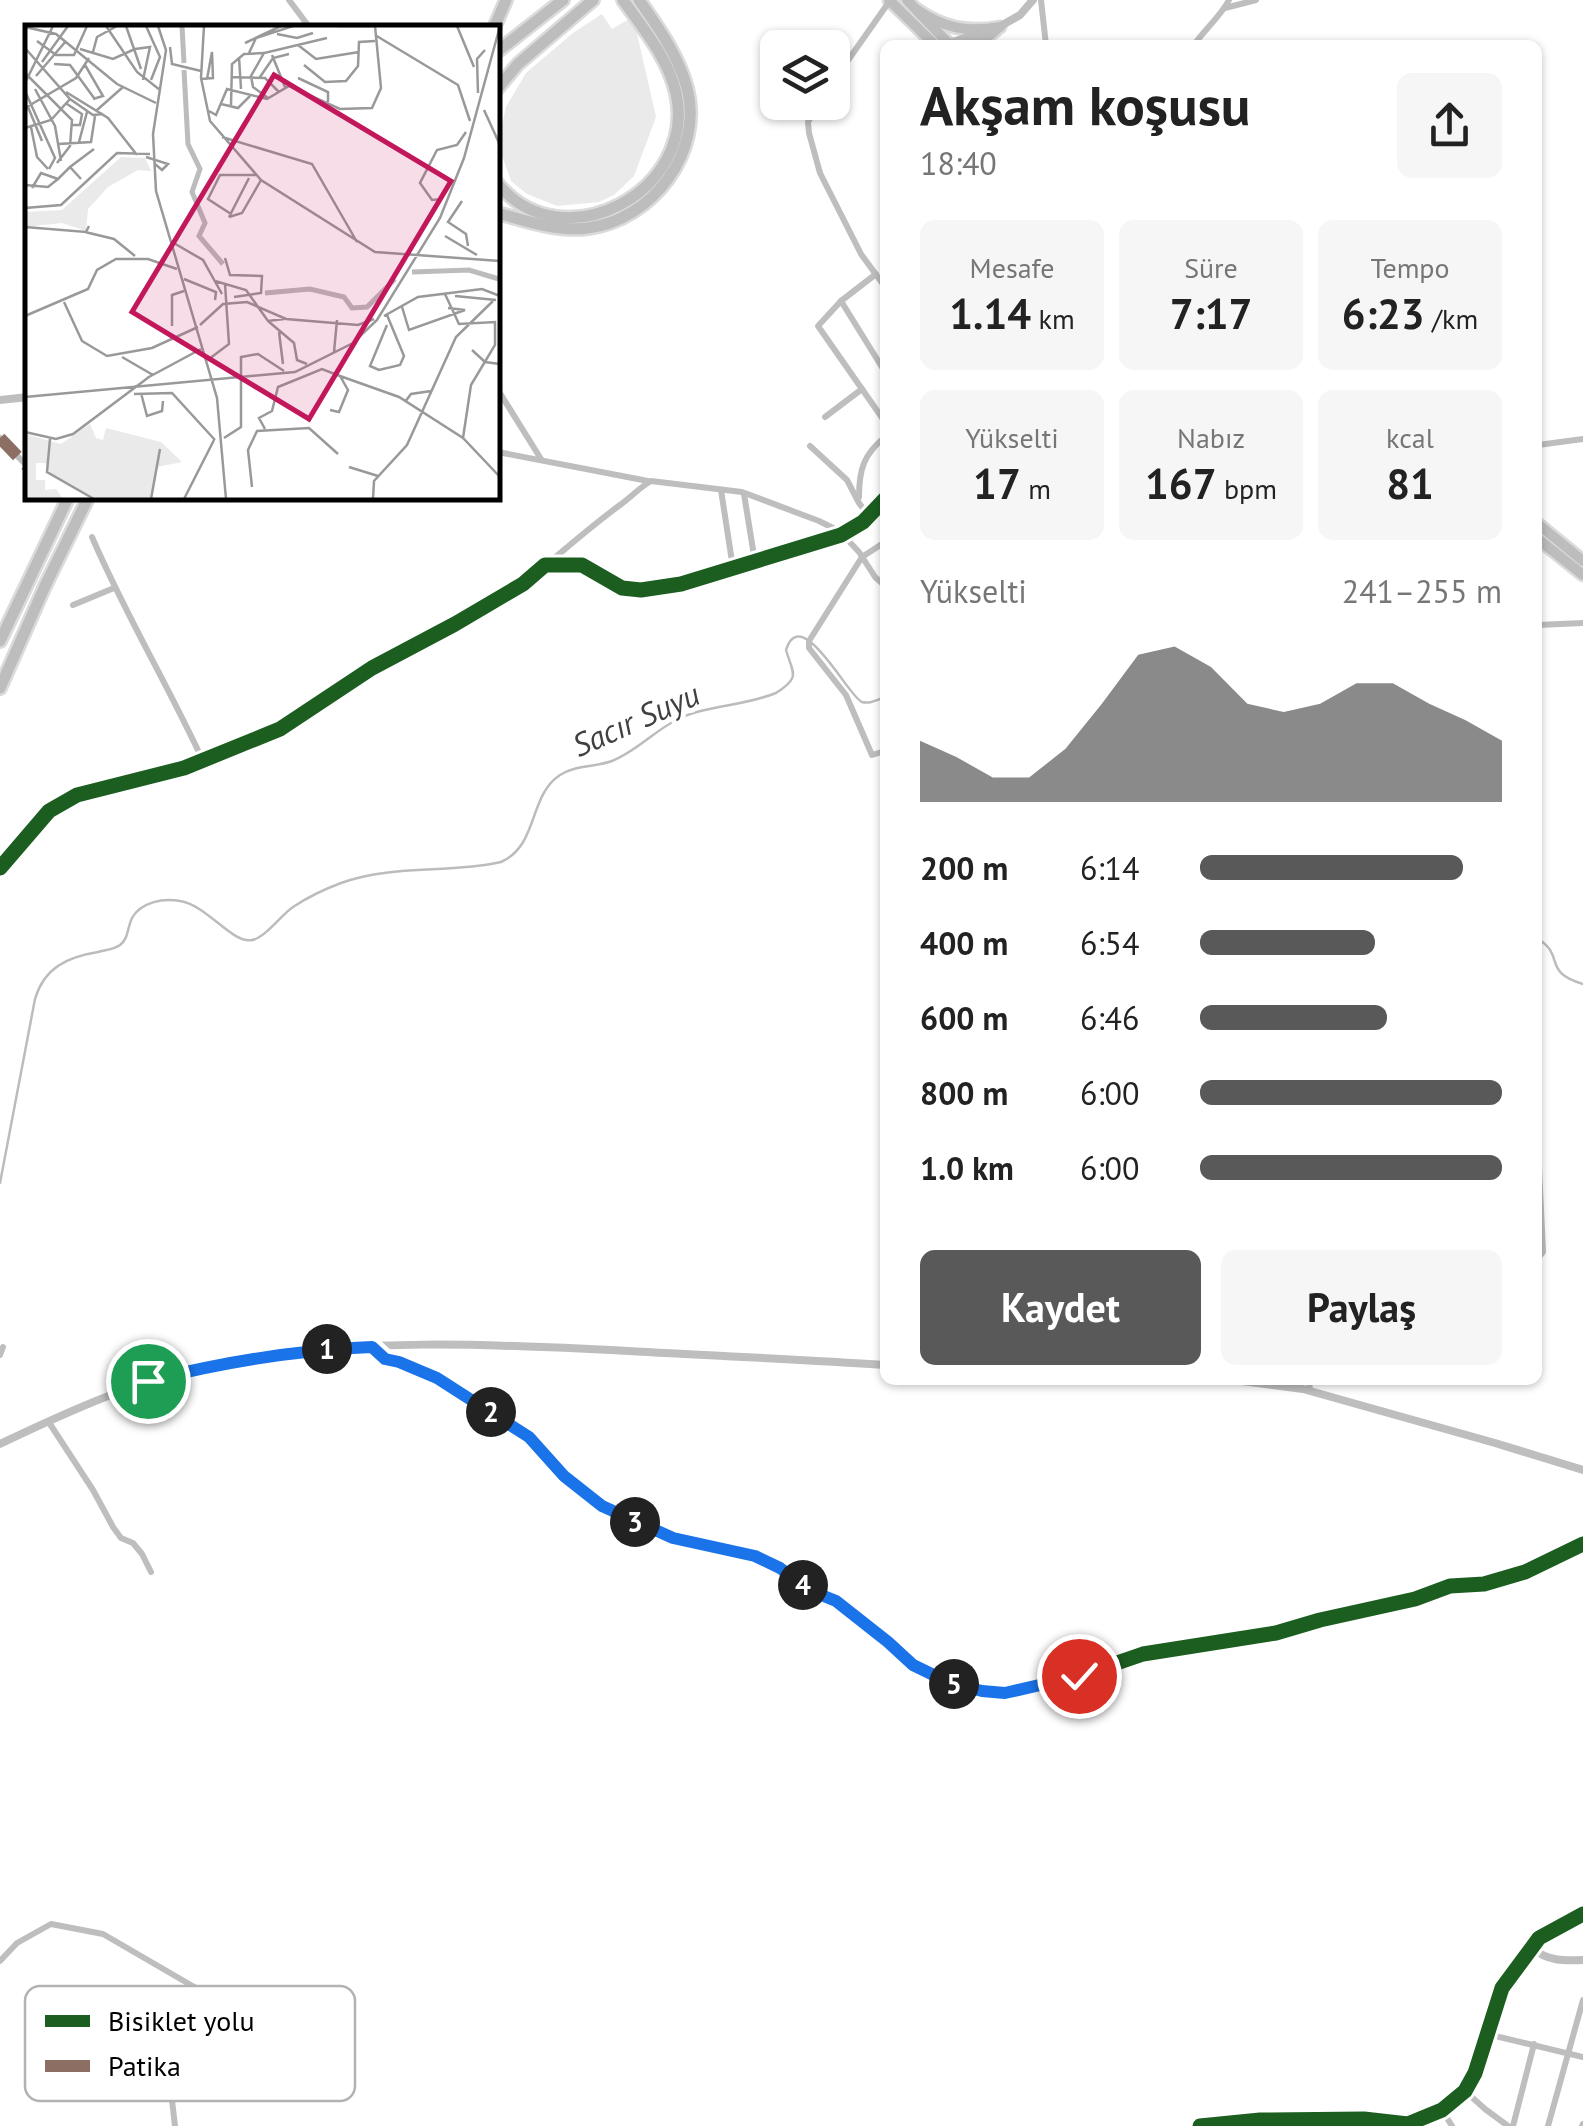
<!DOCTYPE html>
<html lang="tr">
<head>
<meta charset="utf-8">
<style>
	:root { --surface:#fff; --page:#f6f6f6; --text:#222; --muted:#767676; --accent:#595959 }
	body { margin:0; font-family:"PT Sans",sans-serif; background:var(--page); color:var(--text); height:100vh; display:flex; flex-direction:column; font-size:38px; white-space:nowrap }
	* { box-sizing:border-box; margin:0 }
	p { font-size:32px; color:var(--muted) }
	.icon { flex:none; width:55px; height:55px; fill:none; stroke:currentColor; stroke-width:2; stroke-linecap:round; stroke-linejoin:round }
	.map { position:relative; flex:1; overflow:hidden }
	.drawer { position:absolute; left:880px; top:40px; width:662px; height:1345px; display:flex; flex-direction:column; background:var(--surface); border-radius:15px; box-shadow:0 2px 8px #0004 }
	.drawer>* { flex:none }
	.fabs { position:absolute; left:760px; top:30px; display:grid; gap:20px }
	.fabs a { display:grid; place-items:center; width:90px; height:90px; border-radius:15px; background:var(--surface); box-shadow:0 2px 8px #0004; font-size:50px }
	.pin { position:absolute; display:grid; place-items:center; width:85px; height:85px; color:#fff; margin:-42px; border:5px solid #fff; border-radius:50%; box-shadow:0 2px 10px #0007 }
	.km { position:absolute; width:50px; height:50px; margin:-25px; border-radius:50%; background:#222; color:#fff; font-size:28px; line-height:50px; text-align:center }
	.round { display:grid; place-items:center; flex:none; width:105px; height:105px; border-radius:15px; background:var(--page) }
	.headline { display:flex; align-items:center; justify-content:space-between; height:170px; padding:0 40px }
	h1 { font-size:55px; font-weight:700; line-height:75px }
	.figures { display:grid; grid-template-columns:repeat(3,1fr); gap:15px; height:170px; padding:10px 40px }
	.figures div { display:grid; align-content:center; border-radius:15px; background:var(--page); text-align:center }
	.figures b { font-size:42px; font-weight:700 }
	.figures small { font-size:28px; font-weight:400 }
	.figures p { font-size:28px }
	.chart { height:280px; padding:20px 40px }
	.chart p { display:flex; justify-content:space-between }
	.chart svg { width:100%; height:180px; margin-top:10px; fill:var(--accent); opacity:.7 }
	.button { display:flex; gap:20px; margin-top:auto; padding:20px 40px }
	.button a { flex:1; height:115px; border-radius:15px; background:var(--accent); color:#fff; font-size:40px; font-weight:700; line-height:115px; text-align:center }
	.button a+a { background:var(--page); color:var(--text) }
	ul { padding:0 40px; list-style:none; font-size:32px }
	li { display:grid; grid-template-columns:160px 120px 1fr; align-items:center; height:75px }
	li i { height:25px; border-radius:12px; background:var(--accent) }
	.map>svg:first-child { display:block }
	.green { fill:#eaeaea }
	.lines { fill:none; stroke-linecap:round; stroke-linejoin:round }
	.stream { stroke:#bcbcbc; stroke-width:2.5 }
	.trunk-casing { stroke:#dbdbdb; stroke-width:15 }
	.motorway-casing { stroke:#dbdbdb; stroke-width:16 }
	.minor { stroke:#bebebe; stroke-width:6 }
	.tertiary { stroke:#bebebe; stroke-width:8 }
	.trunk { stroke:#bdbdbd; stroke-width:10 }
	.motorway { stroke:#bdbdbd; stroke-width:11 }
	.quiet { stroke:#8d6e63; stroke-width:12; stroke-dasharray:25 12; stroke-linecap:butt }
	.cycleway-casing { stroke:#fff; stroke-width:21 }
	.cycleway { stroke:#1b5e20; stroke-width:15 }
	.route-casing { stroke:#fff; stroke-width:20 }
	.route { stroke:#1a73e8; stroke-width:12 }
	.labels { text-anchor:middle; stroke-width:10; stroke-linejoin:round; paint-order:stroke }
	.water-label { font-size:32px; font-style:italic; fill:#404040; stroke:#fff }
	.inset-river { fill:none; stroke:#bcbcbc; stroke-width:5 }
	.inset-road { fill:none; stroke:#999; stroke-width:2.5 }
	.view { fill:#c2185b; fill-opacity:0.15; stroke:#c2185b; stroke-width:5 }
	.inset-edge { fill:none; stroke:#000; stroke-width:5 }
	.key { fill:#fff; stroke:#b2b2b2; stroke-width:2.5 }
	.key-label { font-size:28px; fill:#000 }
</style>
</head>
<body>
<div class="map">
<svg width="1583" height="2126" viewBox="0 0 1583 2126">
	<rect width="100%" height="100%" fill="#fff"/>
	<path class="green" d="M602 14 612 29 629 19 636 29 656 117 634 176 614 195 599 202 557 206 527 194 511 181 498 144 506 107 526 73 573 33Z"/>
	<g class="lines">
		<g class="stream">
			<path d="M1538 939C1566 956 1541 971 1583 984"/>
			<path d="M0 1183 35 999C44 968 67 957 98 952 105 950 113 950 120 945 129 938 127 928 132 918 141 902 163 898 180 901 207 905 232 944 252 940 265 938 281 915 293 907 308 897 325 889 341 883 393 864 448 874 501 862 539 845 528 796 560 775 575 765 596 767 612 761 637 751 654 731 678 719 708 705 744 706 776 693 801 677 793 674 786 650 801 602 849 698 862 702 870 704 877 700 885 697"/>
		</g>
		<g class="trunk-casing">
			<g id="trunk">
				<path d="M889 0 935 45"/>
				<path d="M907 0 950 45"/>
				<path d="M916 9C943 28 968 33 1000 27"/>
				<path d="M978 45 996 30"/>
				<path d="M1538 524 1583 561"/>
				<path d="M1538 539 1583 575"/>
			</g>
		</g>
		<g class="motorway-casing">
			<g id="motorway">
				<path d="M494 28 506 0"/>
				<path d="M498 51 563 0"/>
				<path d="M498 88 518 64 593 0"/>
				<path d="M498 184C563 263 698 191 676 93 668 58 643 28 623 0"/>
				<path d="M498 213C526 221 558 232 588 228 652 220 704 152 687 88 678 55 658 27 639 0"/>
				<path d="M0 641 68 498"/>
				<path d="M0 688 45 586 88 498"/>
			</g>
		</g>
		<g class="minor">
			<path d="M289 0 310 28"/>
			<path d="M1041 0 1046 45"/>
			<path d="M1225 8 1256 0"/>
			<path d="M1194 45C1204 30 1221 16 1229 0"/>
			<path d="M832 83 889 2"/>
			<path d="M819 102 808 122 809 133 820 173 861 254 885 287"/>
			<path d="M876 274 841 301 818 326 885 422"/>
			<path d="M841 301 885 372"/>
			<path d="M498 390 541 459"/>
			<path d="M825 417 862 389"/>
			<path d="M0 438 28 467"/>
			<path d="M1538 445 1583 439"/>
			<path d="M810 446 847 480 859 503 869 516"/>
			<path d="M498 452 648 481"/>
			<path d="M721 490 733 568"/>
			<path d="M744 494 755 562"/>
			<path d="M859 497C859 469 864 454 885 437"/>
			<path d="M92 537C125 614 168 685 203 761"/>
			<path d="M885 542 862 557 809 641V648L846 695 872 755 885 751"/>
			<path d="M546 565C570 545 594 524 620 505 631 497 639 488 651 481L742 492 819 521 835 529 845 537 859 552 875 577 885 586"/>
			<path d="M73 605 114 588"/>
			<path d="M1538 625 1583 623"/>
			<path d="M1538 1147 1543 1252 1538 1258"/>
			<path d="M372 1347 385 1359 399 1362 437 1379 477 1402 529 1437 564 1476 602 1506 673 1539 755 1556 780 1568 809 1590 837 1601 888 1642 913 1665 950 1683 981 1691 1005 1693 1079 1676 1143 1654 1276 1633 1320 1620 1415 1599 1450 1586 1484 1584 1525 1572 1583 1544"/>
			<path d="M0 1355 3 1347"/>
			<path d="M1309 1380 1310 1391"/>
			<path d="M48 1421 93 1490 113 1527 121 1538 133 1543 142 1554 151 1572"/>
			<path d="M0 1961 17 1943 51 1924 103 1934 196 1988 170 2083 175 2126"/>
			<path d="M1487 2034 1583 2057"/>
			<path d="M1465 2091 1485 2109 1508 2126"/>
			<path d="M1442 2110 1452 2126"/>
			<path d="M1513 2126 1534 2044"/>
			<path d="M1548 2126 1583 2000"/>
			<path d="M1582 2126 1583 2124"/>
		</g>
		<g class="tertiary">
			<path d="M999 27 1020 15 1033 0"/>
			<path d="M947 44 976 34"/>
			<path d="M964 45 987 34"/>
			<path d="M0 400 28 397"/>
			<path d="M0 868 49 811 77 795 184 768 280 729 372 668 455 624 523 584 545 565H582L622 588 641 590 681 584 841 535 863 522 885 499"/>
			<path d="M1234 1380 1303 1389 1495 1443 1583 1470"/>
			<path d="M0 1444C71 1410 142 1378 219 1363 352 1337 494 1344 628 1351 713 1356 799 1359 885 1365"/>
			<path d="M1532 1948C1547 1961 1564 1961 1583 1960"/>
			<path d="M1200 2126 1260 2120 1364 2119 1408 2124 1442 2110 1465 2091 1475 2073 1502 1988 1539 1938 1583 1914"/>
		</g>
		<use href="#trunk" class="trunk"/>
		<use href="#motorway" class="motorway"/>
		<path class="quiet" d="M0 438 28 467"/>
		<g class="cycleway-casing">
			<g id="cycleway">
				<path d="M0 868 49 811 77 795 184 768 280 729 372 668 455 624 523 584 545 565H582L622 588 641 590 681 584 841 535 863 522 885 499"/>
				<path d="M372 1347 385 1359 399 1362 437 1379 477 1402 529 1437 564 1476 602 1506 673 1539 755 1556 780 1568 809 1590 837 1601 888 1642 913 1665 950 1683 981 1691 1005 1693 1079 1676 1143 1654 1276 1633 1320 1620 1415 1599 1450 1586 1484 1584 1525 1572 1583 1544"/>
				<path d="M1200 2126 1260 2120 1364 2119 1408 2124 1442 2110 1465 2091 1475 2073 1502 1988 1539 1938 1583 1914"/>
			</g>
		</g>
		<use href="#cycleway" class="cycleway"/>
	</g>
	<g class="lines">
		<g class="route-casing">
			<path id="route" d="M148 1381C223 1362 294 1350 372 1347L385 1359 399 1362 437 1378 529 1437 564 1476 602 1506 673 1538 755 1556 780 1568 809 1590 836 1601 888 1642 913 1665 950 1683 982 1691 1005 1693 1079 1676"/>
		</g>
		<use href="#route" class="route"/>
	</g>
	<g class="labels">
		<g class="water-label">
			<text transform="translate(636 720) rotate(-24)" y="11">Sacır Suyu</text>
		</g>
	</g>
	<g transform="translate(25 25)">
		<rect width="475" height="475" fill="#fff"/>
		<path d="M96 132 120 133 126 146 113 145 83 162 63 184 61 206 37 198 0 202V187L37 185ZM65 399 71 413 78 415 81 403 136 417 157 437 132 442 126 474H71L25 448 20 438H11V455H20V465L31 464 38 474H0V409L36 419Z" fill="#eaeaea"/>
		<path class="inset-river" d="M157 1 159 38M159 45 163 119 175 144 167 167 180 198 174 211 198 239M387 247 444 245 474 254M240 268 285 264 319 272 327 283 342 282 370 254"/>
		<path class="inset-road" d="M81 1 112 47 135 65M101 1 116 44M121 1 135 32 126 55M133 1 141 25 128 109 131 166 192 373 201 474M179 1 176 53 185 96 236 155 350 227 475 236M432 1 449 42M0 2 31 9 92 59 131 78M252 9 272 13 288 8M350 10 433 60 445 96M12 16 31 30H49L62 1M220 18 256 1M273 20 291 34 334 27M145 22 147 39 176 46M0 23 45 74 68 90 78 89M55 24 88 34 110 24M110 24 125 22 118 55M68 27 72 12 92 1M224 28 231 13 268 1M247 30 260 62M214 32 216 64M17 37 43 1M29 39 45 40 69 73M60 40 78 71 68 74M279 40 300 57 321 56 333 41 334 17 350 16M0 48 47 95 45 121 32 138M11 51 41 16M206 52 240 53 254 67M235 52 248 33 264 29M273 53 303 67V77M176 54 188 53 187 27 182 54M0 58 28 1M10 64 30 101 36 136M0 66 30 133 24 144M41 67 83 93 112 130M453 68 452 34 460 25M243 73 228 62 226 51 239 28 302 13M42 79 57 89 55 100H47M196 79 213 83 225 71M206 80 207 39 219 29 239 28M3 82 17 116M0 83 51 53 64 33M72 85 98 62M459 85 475 120M184 86 191 90 202 64 242 74 264 61 315 84 347 83 356 63 350 1H313M6 102 12 132 23 144M0 103 26 95 45 74M197 112 287 139 332 217M54 117 62 87M33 119 66 117 70 91M121 132 143 139 137 145 130 139M56 154 45 142 69 124M0 160 23 162 33 154M7 163 16 148 33 154 45 142M417 174 407 175 395 158 412 125 432 120 441 107M437 176 423 197 441 209 443 221M0 183 36 180 92 128 125 129M206 189 183 174 195 150H231M204 192 217 188 236 155M204 192 224 153M0 202 61 207 64 201M60 207 89 214 110 231M420 211 452 230M147 217 178 235 197 269M200 233 205 250 237 251 236 268 209 272M159 254 191 267 190 275M190 256 221 265 243 296 259 294M420 269 434 299 470 297V320L446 360 438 413M430 271 471 275M39 277 57 316 82 331 127 323 173 302M377 282 384 305 440 285 423 283M362 290 379 331 375 340 354 345 345 341 362 300M0 291 63 264 72 245 91 234H123L152 244M359 291 393 272 457 264 475 271M243 296 269 318 272 335 282 339M175 300 198 279 222 277 261 294 333 300 349 294M147 301V270L159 266M254 307 258 339M447 325 460 337 475 339M309 327 312 295M97 332 128 350M184 334 204 319 200 259M315 351 374 372 438 413 475 452M122 353 176 324M116 368 122 391 137 386 138 376M109 369 147 368 190 415M0 372 270 347 328 318 352 295 415 193 439 133 475 1M380 377 386 369 406 366M305 385 314 387 323 365 315 351M240 404 234 393 247 386 253 362 297 344 315 351M0 407 31 414 48 409 124 352M199 413 216 402V332L233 329 259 346M25 414 22 447 69 474M324 442 353 451M227 462 223 425 232 406 284 403 313 429M126 474 135 424M159 474 189 415M348 474 349 456 382 420 431 312 468 276"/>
		<path class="view" d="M249 50 426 156 284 394 107 287Z"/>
		<rect width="475" height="475" class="inset-edge"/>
	</g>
	<rect x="25" y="1986" width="330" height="115" rx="15" class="key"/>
	<rect x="45" y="2015" width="45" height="12" fill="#1b5e20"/>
	<rect x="45" y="2060" width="45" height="12" fill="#8d6e63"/>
	<g class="key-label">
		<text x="108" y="2031">Bisiklet yolu</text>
		<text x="108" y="2076">Patika</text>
	</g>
</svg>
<div class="fabs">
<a><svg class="icon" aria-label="layers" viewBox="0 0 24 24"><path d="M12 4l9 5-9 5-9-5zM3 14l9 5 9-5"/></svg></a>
</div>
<div class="pin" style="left:148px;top:1381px;background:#1e9e55"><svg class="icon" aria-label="arrive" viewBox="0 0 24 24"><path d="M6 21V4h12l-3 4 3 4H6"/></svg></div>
<div class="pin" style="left:1079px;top:1676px;background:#d93025"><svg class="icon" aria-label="check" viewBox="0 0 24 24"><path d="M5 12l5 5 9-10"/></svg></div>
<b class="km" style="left:327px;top:1349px">1</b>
<b class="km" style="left:491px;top:1412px">2</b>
<b class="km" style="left:635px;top:1522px">3</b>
<b class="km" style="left:803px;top:1585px">4</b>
<b class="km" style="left:954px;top:1684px">5</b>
<section class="drawer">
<div class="headline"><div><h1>Akşam koşusu</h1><p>18:40</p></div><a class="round"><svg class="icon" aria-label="share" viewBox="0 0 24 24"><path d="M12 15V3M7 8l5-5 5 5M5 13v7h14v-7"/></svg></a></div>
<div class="figures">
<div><p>Mesafe</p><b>1.14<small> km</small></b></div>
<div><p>Süre</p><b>7:17</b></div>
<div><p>Tempo</p><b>6:23<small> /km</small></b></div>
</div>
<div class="figures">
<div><p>Yükselti</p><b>17<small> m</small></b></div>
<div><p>Nabız</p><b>167<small> bpm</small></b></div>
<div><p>kcal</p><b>81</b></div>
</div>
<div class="chart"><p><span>Yükselti</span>241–255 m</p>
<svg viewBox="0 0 160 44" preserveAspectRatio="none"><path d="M0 44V29L10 33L20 38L30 38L40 31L50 20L60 8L70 6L80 11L90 20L100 22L110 20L120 15L130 15L140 20L150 24L160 29V44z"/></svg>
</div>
<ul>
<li><b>200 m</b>6:14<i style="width:87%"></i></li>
<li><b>400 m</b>6:54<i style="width:58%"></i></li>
<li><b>600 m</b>6:46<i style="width:62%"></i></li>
<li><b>800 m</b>6:00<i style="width:100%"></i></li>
<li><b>1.0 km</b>6:00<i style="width:100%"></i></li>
</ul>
<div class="button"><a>Kaydet</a><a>Paylaş</a></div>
</section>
</div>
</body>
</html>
